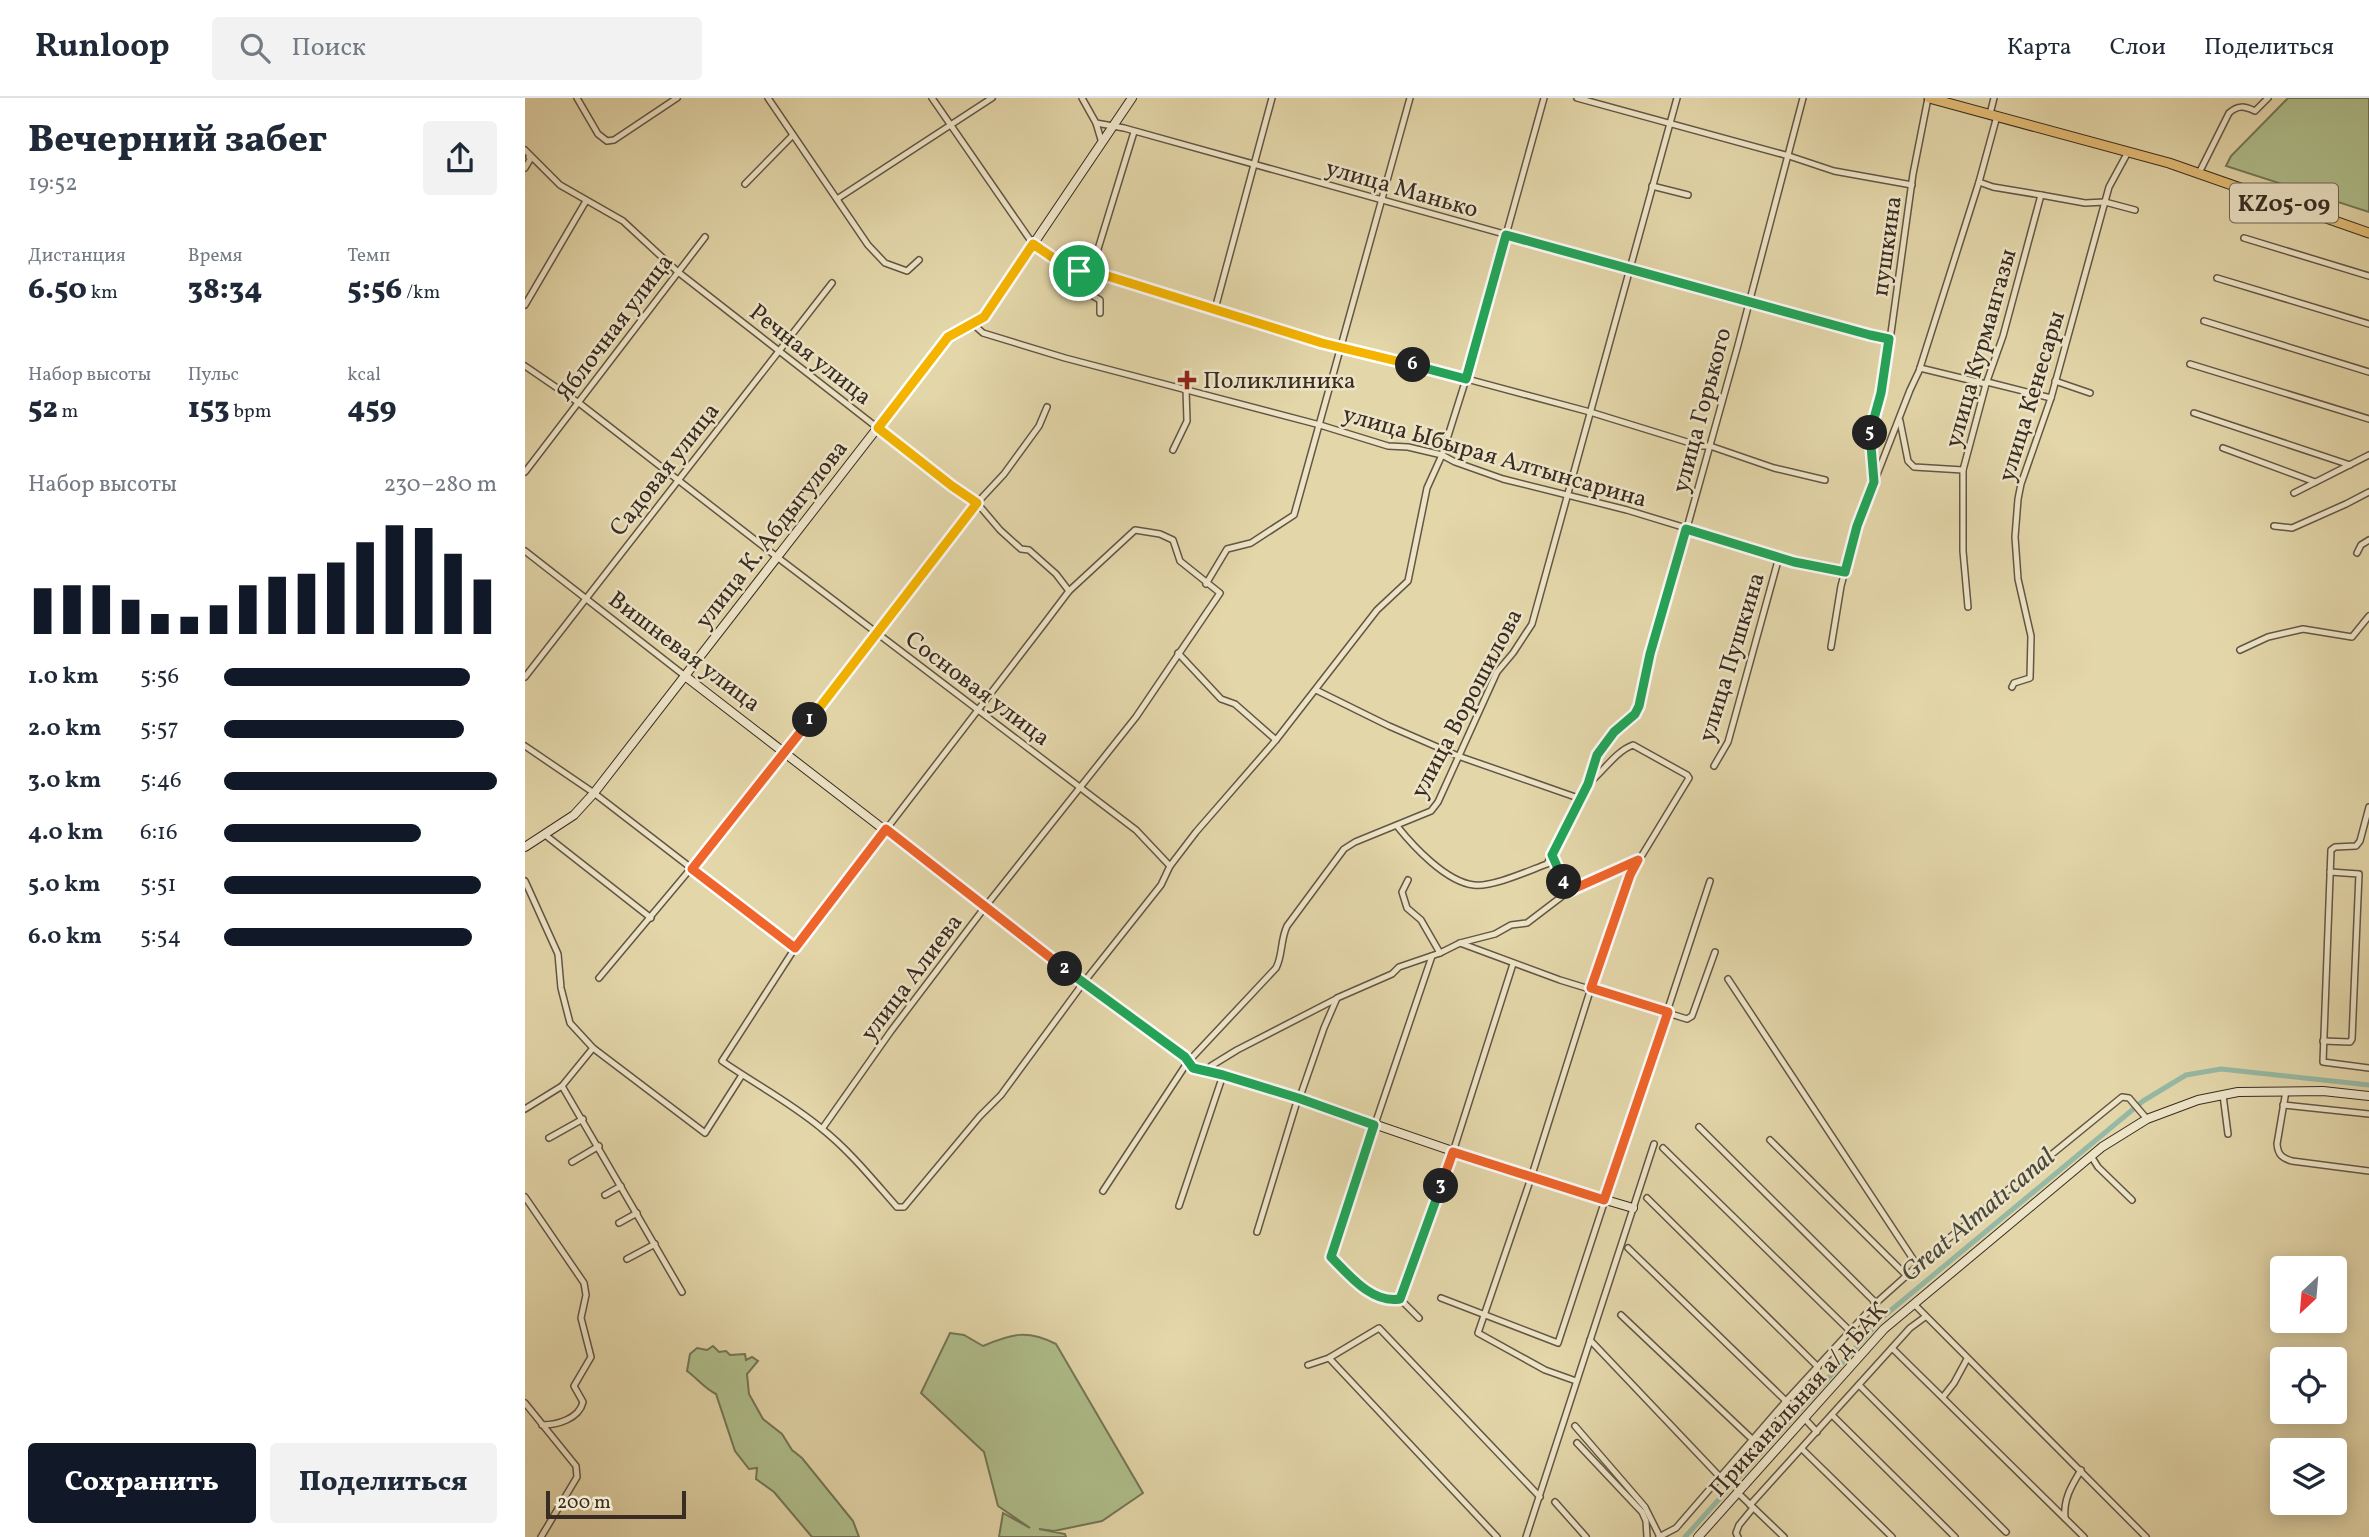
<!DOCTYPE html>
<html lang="ru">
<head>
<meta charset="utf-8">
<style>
	:root { --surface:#fff; --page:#f2f2f3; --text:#1f2937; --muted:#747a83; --line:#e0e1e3; --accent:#111827 }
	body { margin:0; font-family:Vollkorn,serif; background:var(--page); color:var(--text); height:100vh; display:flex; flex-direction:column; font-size:26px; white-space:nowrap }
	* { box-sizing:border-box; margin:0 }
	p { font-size:23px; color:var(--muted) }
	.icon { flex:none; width:38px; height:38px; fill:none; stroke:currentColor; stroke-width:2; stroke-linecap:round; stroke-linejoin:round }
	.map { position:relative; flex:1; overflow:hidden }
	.drawer { display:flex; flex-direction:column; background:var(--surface); width:525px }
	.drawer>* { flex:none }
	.needle { width:46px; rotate:206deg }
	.controls { position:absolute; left:1745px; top:1158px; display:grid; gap:14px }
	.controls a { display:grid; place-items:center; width:77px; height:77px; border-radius:7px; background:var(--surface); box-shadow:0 4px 18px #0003; font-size:35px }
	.scale { position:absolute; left:21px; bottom:18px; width:140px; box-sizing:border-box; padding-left:7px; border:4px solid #382c23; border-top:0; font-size:19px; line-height:24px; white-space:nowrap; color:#382c23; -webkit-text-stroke:5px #ede4c7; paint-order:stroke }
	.pin { position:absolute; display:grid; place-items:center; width:60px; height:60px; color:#fff; margin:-30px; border:4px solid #fff; border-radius:50%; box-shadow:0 2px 7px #0007 }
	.km { position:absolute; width:35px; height:35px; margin:-18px; border-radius:50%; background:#222; color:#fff; font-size:19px; line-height:35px; text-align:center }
	.round { display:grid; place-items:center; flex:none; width:74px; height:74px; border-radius:7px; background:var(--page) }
	.summary { display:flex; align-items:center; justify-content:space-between; height:119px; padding:0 28px }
	h1 { font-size:38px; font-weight:800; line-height:52px }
	.figures { display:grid; grid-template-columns:repeat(3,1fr); gap:10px; height:119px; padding:7px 28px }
	.figures div { display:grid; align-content:center }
	.figures b { font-size:30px; font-weight:800 }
	.figures small { font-size:19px; font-weight:400 }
	.figures p { font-size:19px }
	.chart { height:196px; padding:14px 28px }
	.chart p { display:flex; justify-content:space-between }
	.chart svg { width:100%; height:126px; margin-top:7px; stroke:var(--accent); stroke-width:6 }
	.action { display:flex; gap:14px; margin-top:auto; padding:14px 28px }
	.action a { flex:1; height:80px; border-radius:7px; background:var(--accent); color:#fff; font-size:28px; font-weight:800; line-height:80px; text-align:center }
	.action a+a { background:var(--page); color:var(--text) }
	ul { padding:0 28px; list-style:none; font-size:23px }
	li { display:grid; grid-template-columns:112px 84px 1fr; align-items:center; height:52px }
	li i { height:18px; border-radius:9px; background:var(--accent) }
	header { display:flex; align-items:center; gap:42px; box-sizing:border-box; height:98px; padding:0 35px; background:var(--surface); border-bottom:2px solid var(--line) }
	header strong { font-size:33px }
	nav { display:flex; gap:38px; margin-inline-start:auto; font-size:24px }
	.search { width:490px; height:63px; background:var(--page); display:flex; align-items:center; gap:18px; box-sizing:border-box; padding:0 24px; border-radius:7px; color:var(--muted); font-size:26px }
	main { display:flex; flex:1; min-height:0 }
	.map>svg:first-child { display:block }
	.green { fill:#afbf8c; stroke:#747658; stroke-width:2 }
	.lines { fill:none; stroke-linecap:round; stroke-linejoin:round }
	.canal { stroke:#96b9a5; stroke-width:5 }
	.street-casing { stroke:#635644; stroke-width:8 }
	.secondary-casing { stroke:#382c23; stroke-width:10 }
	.primary-casing { stroke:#382c23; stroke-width:11 }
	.street { stroke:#ede4c7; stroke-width:5 }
	.secondary { stroke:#ede4c7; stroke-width:8 }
	.primary { stroke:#e2bb74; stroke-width:9 }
	.split-1-casing { stroke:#fff; stroke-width:14 }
	.split-2-casing { stroke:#fff; stroke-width:14 }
	.split-3-casing { stroke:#fff; stroke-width:14 }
	.split-4-casing { stroke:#fff; stroke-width:14 }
	.split-5-casing { stroke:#fff; stroke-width:14 }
	.split-6-casing { stroke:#fff; stroke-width:14 }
	.split-7-casing { stroke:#fff; stroke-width:14 }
	.split-1 { stroke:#f5b400; stroke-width:9 }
	.split-2 { stroke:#f0652b; stroke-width:9 }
	.split-3 { stroke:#22a559; stroke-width:9 }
	.split-4 { stroke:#f0652b; stroke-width:9 }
	.split-5 { stroke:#22a559; stroke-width:9 }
	.split-6 { stroke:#22a559; stroke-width:9 }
	.split-7 { stroke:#f5b400; stroke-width:9 }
	.poi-dot { fill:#8f2418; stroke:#ede4c7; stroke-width:2.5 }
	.labels { text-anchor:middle; stroke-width:5; stroke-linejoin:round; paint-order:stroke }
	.shield { fill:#ede4c7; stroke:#6e6354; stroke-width:2 }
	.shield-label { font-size:23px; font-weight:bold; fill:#382c23 }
	.street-label { font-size:24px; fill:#382c23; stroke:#ede4c7 }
	.poi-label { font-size:24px; fill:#382c23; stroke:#ede4c7; text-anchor:start }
	.water-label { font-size:26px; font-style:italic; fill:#4b483d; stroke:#ede4c7 }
</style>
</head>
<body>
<header>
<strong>Runloop</strong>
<div class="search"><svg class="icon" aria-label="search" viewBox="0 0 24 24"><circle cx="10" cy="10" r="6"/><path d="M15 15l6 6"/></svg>Поиск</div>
<nav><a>Карта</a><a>Слои</a><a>Поделиться</a></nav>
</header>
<main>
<section class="drawer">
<div class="summary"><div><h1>Вечерний забег</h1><p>19:52</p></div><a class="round"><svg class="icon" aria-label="share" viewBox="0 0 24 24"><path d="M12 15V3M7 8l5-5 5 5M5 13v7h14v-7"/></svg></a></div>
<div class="figures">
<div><p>Дистанция</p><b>6.50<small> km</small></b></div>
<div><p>Время</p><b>38:34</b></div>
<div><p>Темп</p><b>5:56<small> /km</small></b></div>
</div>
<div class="figures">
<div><p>Набор высоты</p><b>52<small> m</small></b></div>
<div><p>Пульс</p><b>153<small> bpm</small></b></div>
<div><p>kcal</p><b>459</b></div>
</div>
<div class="chart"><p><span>Набор высоты</span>230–280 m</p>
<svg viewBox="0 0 160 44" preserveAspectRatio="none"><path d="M5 44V28M15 44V27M25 44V27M35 44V32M45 44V37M55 44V38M65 44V34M75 44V27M85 44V24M95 44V23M105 44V19M115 44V12M125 44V6M135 44V7M145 44V16M155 44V25"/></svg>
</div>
<ul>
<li><b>1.0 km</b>5:56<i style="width:90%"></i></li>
<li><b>2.0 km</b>5:57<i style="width:88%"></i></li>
<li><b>3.0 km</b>5:46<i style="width:100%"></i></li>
<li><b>4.0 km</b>6:16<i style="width:72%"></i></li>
<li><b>5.0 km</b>5:51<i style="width:94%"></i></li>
<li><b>6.0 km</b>5:54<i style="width:91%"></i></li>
</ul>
<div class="action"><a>Сохранить</a><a>Поделиться</a></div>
</section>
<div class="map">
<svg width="1844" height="1439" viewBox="0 0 1844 1439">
	<rect width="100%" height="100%" fill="#e3d6a9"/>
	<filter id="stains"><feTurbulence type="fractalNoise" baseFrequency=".00286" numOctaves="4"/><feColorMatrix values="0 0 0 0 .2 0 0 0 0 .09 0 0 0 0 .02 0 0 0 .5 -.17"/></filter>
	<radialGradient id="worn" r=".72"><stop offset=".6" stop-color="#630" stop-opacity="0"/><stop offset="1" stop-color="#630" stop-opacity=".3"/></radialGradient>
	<g class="green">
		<path d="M1763 0H1844V114L1701 68 1706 58Z"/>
		<path d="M425 1235 439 1237 458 1248C486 1236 502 1231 531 1246L618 1395 577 1423 529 1433 514 1431 540 1436 541 1439H474L478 1415 505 1430 473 1408 459 1354 396 1295Z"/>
		<path d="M188 1248 194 1254 201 1253 205 1257 220 1256 221 1262 227 1259 233 1263 222 1276 224 1296 238 1321 257 1336 267 1352 277 1360 328 1423 334 1439H287L249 1394 231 1381 232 1370 224 1371 210 1353 191 1296C179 1290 173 1281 162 1273L165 1256 172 1250 182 1252Z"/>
	</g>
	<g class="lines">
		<path class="canal" d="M1160 1439 1359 1218 1618 1003 1661 977 1696 971 1844 987"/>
		<g class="street-casing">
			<g id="street">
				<path d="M52 0 73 36 82 43 89 42 152 0"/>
				<path d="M243 0 343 147 360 165 382 173 394 162"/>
				<path d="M407 0 508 146 546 171 560 172 569 164 609 34"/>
				<path d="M557 0 571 25 599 30 1345 238 1364 241"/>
				<path d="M1052 0 1264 58 1309 73 1387 87"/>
				<path d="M1465 16 1469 0"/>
				<path d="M571 25 577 45"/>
				<path d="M0 52 35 87 98 123 153 174 427 388 452 405 475 432 496 451 504 452 531 476 544 493"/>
				<path d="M0 70 6 60 4 59"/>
				<path d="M1674 75 1704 15C1713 7 1719 8 1730 13L1743 0"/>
				<path d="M1454 84 1468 89 1516 97"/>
				<path d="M220 86 268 37"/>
				<path d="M1127 88 1163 97"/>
				<path d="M312 101 467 0"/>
				<path d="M1719 140 1844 178"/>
				<path d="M566 169 576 176 797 245 875 263 1065 314 1175 348H1185L1249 370 1300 382"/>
				<path d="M554 172 556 191 575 202V215"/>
				<path d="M1692 180 1844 226"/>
				<path d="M0 207 61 103"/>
				<path d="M690 211 747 0"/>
				<path d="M1679 223 1844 274"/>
				<path d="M448 226 458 235 540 260 795 327 863 348 883 349 917 357 930 364 978 381 1102 412 1269 463 1320 474"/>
				<path d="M1665 266 1844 321"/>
				<path d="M0 268 54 305 252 459 611 732 645 768"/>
				<path d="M1395 270 1461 286"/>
				<path d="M1530 283 1565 295"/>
				<path d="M1462 284 1526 300"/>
				<path d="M1669 315 1825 367"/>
				<path d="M1375 323 1383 363 1389 369 1438 372"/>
				<path d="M1698 350 1790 384"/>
				<path d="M648 352 662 323 661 291"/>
				<path d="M0 374 180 139"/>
				<path d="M1349 383 1345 335 1361 271 1388 76 1403 0"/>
				<path d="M1769 395 1844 357"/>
				<path d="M1749 428 1767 430 1821 406 1844 394"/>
				<path d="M0 453 160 578"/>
				<path d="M1832 455 1836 447 1844 442"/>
				<path d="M681 486 702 451 726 445 769 417 885 0"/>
				<path d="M1443 509 1438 453V372L1461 286 1478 238 1516 97 1560 105 1580 104 1610 112"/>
				<path d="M1306 549 1316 488 1332 428 1385 292 1394 273 1454 84 1472 18"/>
				<path d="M1715 552 1743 539 1778 531 1827 539 1844 518"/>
				<path d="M653 555 696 601 710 606 751 642"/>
				<path d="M0 579 307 185"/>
				<path d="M1487 589 1489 585 1505 580 1506 538 1493 481 1490 439 1493 401 1496 386 1526 300 1584 89 1603 54"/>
				<path d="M791 592 864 628 933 658 1056 701"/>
				<path d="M0 648 69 695 270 850"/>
				<path d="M1189 668 1203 644 1254 459"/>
				<path d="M1844 709 1835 743 1831 748 1810 749 1806 752 1798 964 1844 970"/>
				<path d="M872 728C888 748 921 784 949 787 968 789 1003 773 1022 766L1063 686 1072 657 1089 634 1110 616 1213 247 1278 0"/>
				<path d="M19 736 126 820"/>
				<path d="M1027 757 1044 793"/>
				<path d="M0 783 33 856 36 890 45 925 68 950 180 1035 217 977"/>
				<path d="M935 845 970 836 986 827 1002 825 1044 793 1113 762"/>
				<path d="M915 855 935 845 1035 882 1162 921 1167 918 1190 854"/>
				<path d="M907 858 805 1159C824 1177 847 1206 875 1201L928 1054 988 866"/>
				<path d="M74 880 214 713 452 405 479 376 514 328 522 309"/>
				<path d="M1203 881 1392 1167"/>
				<path d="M1798 943 1825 944 1827 941 1834 776 1805 774"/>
				<path d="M68 950 37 988 157 1194"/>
				<path d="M680 974 686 968 712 952 811 901"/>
				<path d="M1761 993 1752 1046C1753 1057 1757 1060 1767 1063L1844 1073"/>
				<path d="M1698 997 1703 1036"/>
				<path d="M1758 1007 1844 1016"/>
				<path d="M0 1011 37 988"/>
				<path d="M1174 1029 1351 1205"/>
				<path d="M297 1031 366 933 460 809 611 619 695 495 655 463 648 442 635 436 610 432 544 493 519 526 270 850 197 963C230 986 265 1004 296 1030 325 1053 348 1082 372 1109H379L455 1018 476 997 559 884 636 787 645 768 671 734 751 642 852 512 883 483 902 390 917 357 941 281 1019 0"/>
				<path d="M24 1040 58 1021"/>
				<path d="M1245 1042 1381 1177"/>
				<path d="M1138 1050 1325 1233"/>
				<path d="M1566 1058 1573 1069 1607 1102"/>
				<path d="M47 1064 74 1048"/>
				<path d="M578 1093 662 965 751 870C758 857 755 843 762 828L819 751 830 744 906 713 913 704 972 574 988 555 1007 526 1152 0"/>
				<path d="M80 1097 96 1088"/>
				<path d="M0 1099 59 1185 61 1197 56 1220 66 1259 49 1288 58 1304C54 1321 32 1327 17 1327"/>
				<path d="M1122 1100 1293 1269"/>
				<path d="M654 1108 698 977"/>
				<path d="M94 1125 112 1115"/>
				<path d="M732 1134 773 1000 776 996 799 930 812 900 867 876 874 869 915 855 896 822 882 810 877 794 883 782"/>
				<path d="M1103 1150 1261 1303"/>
				<path d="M102 1161 130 1146"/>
				<path d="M916 1200 1033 1245 1185 783"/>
				<path d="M875 1201 894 1220"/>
				<path d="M1389 1206 1621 1439"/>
				<path d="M1096 1217 1228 1342"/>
				<path d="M1065 1242 1195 1379"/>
				<path d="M1367 1250 1559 1439"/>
				<path d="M804 1260 972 1439"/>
				<path d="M783 1267 804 1260 854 1230 1015 1399"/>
				<path d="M1051 1283 1020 1272 953 1235 1006 1080 1072 871 1105 777 1164 680 1162 677 1108 647C1091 653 1078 674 1063 686"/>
				<path d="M1334 1287 1481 1434"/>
				<path d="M1418 1299 1429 1285 1442 1261"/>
				<path d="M0 1305 51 1368 52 1379 16 1439"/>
				<path d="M1307 1317 1430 1439"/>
				<path d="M1279 1320 1292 1334"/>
				<path d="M1050 1328 1120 1409 1135 1439"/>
				<path d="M1052 1345 1117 1414 1121 1423 1122 1439"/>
				<path d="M1277 1351 1367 1439"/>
				<path d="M1212 1394 1259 1439"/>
				<path d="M1030 1404 1061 1439"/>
				<path d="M1225 1407 1385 1230 1400 1219"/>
				<path d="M1540 1420C1538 1401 1547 1387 1556 1372"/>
				<path d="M1001 1439 1129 1046"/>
				<path d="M1134 1439 1151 1430 1261 1303 1351 1205 1418 1145 1597 999 1604 1000 1622 1021"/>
				<path d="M1213 1439 1211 1435 1214 1427 1228 1410"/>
			</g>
		</g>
		<g class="secondary-casing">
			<g id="secondary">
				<path d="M160 578 537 869 660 959 668 970 698 977 773 1000 1006 1080 1108 1110"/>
				<path d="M0 749 49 717 69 695 423 239 459 219 607 0"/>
				<path d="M1173 1439 1359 1231 1577 1049 1622 1021 1673 1002 1713 994 1798 993 1844 998"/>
			</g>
		</g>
		<g class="primary-casing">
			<path id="primary" d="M1404 0 1644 65 1844 135"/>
		</g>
		<use href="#street" class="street"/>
		<use href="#secondary" class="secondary"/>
		<use href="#primary" class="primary"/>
	</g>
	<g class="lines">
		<g class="split-1-casing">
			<path id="split-1" d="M285 622 452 405 427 388 353 330 423 239 459 219 508 146 546 172 554 173"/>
		</g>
		<g class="split-2-casing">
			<path id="split-2" d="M285 622 167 771 270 850 361 731 540 871"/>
		</g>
		<g class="split-3-casing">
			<path id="split-3" d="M540 871 660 959 668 970 698 977 773 1000 849 1027 806 1159C824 1177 847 1206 875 1201L916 1088"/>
		</g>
		<g class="split-4-casing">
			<path id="split-4" d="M916 1088 928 1054 1079 1102 1143 914 1066 890 1105 777 1113 762 1044 793 1039 784"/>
		</g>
		<g class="split-5-casing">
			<path id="split-5" d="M1039 784 1027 757 1063 686 1072 657 1089 634 1110 616 1114 608 1125 556 1161 431 1269 464 1320 474 1332 428 1349 384 1345 335"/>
		</g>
		<g class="split-6-casing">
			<path id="split-6" d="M888 267 941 281 981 137 1345 237 1364 241 1356 295 1345 335"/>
		</g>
		<g class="split-7-casing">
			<path id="split-7" d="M554 173 566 169 576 176 797 245 888 267"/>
		</g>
		<use href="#split-1" class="split-1"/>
		<use href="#split-2" class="split-2"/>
		<use href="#split-3" class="split-3"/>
		<use href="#split-4" class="split-4"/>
		<use href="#split-5" class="split-5"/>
		<use href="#split-6" class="split-6"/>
		<use href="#split-7" class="split-7"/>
	</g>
	<path class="poi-dot" d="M658.5 271.5h7v7h7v7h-7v7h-7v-7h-7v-7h7z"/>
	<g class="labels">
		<rect class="shield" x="1705" y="85.5" width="108" height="39" rx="5"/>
		<g class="shield-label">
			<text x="1759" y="113">KZ05-09</text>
		</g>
		<g class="street-label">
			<text transform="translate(877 90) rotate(16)" y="8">улица Манько</text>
			<text transform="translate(1361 148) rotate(-82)" y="8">пушкина</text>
			<text transform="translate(89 229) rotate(-53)" y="8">Яблочная улица</text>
			<text transform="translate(1455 250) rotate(-74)" y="8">улица Курмангазы</text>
			<text transform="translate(286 256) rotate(38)" y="8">Речная улица</text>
			<text transform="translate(1506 298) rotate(-73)" y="8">улица Кенесары</text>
			<text transform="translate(1176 312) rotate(-75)" y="8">улица Горького</text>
			<text transform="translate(970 358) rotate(16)" y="8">улица Ыбырая Алтынсарина</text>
			<text transform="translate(139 371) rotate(-52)" y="8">Садовая улица</text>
			<text transform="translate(246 436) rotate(-52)" y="8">улица К. Абдыгулова</text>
			<text transform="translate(160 553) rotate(37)" y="8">Вишневая улица</text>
			<text transform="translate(1206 559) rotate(-73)" y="8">улица Пушкина</text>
			<text transform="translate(453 590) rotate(37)" y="8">Сосновая улица</text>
			<text transform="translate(941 605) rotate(-62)" y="8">улица Ворошилова</text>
			<text transform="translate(386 879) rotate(-53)" y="8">улица Алиева</text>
			<text transform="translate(1273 1301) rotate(-48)" y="8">Приканальная а/д БАК</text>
		</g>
		<g class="poi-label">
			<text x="678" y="290">Поликлиника</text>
		</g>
		<g class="water-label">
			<text transform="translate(1452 1116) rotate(-40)" y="9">Great Almatı canal</text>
		</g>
	</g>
	<rect width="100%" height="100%" filter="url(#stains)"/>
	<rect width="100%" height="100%" fill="url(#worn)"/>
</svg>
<div class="controls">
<a><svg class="needle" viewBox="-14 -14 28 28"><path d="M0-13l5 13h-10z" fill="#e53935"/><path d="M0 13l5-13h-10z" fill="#747a83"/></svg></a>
<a><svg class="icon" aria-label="locate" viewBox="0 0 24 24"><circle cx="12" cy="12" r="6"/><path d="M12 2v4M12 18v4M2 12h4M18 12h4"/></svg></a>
<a><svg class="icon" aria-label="layers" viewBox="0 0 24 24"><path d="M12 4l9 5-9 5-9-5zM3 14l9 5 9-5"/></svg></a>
</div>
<div class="scale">200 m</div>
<div class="pin" style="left:554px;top:173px;background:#1e9e55"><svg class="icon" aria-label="arrive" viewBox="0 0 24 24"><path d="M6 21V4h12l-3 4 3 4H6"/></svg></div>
<b class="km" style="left:285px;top:622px">1</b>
<b class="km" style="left:540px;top:871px">2</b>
<b class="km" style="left:916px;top:1088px">3</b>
<b class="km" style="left:1039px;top:784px">4</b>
<b class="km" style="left:1345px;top:335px">5</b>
<b class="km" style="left:888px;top:267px">6</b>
</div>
</main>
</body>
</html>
